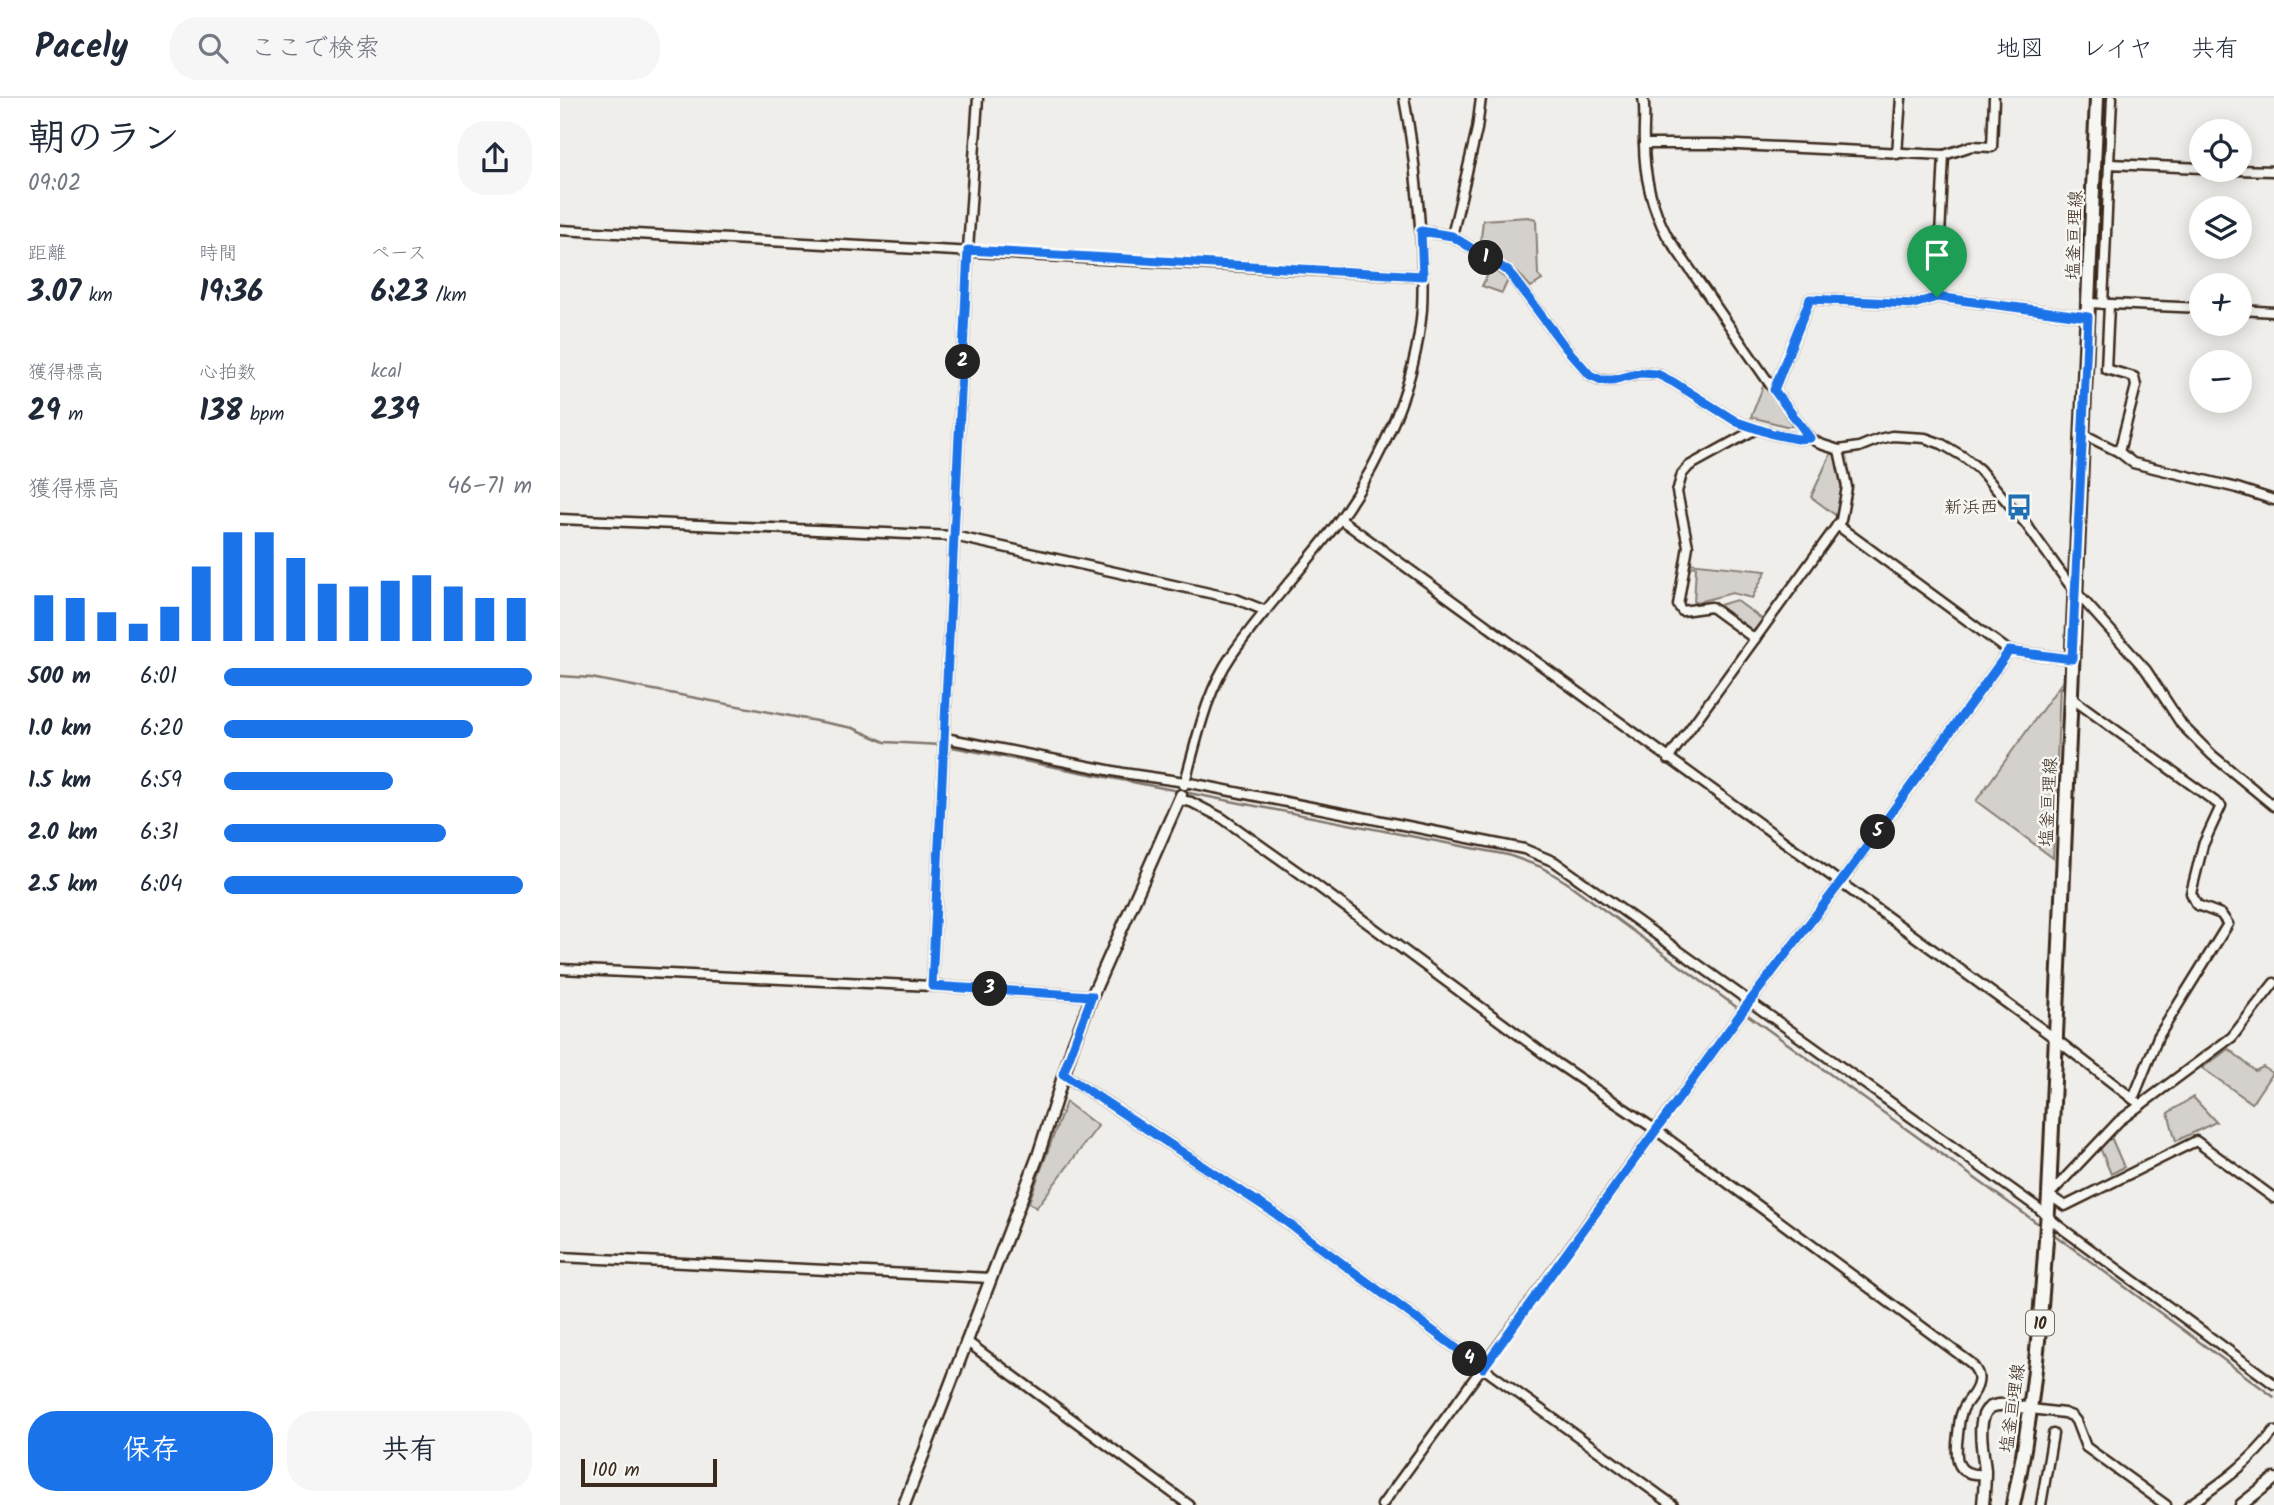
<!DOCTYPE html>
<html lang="ja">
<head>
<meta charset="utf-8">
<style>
	:root { --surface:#fff; --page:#f6f6f7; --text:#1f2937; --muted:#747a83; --line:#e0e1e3; --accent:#1a73e8 }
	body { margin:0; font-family:Kalam,"Klee One",sans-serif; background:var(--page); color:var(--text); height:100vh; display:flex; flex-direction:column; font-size:26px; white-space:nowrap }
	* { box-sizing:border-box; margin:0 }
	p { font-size:23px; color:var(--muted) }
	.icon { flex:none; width:38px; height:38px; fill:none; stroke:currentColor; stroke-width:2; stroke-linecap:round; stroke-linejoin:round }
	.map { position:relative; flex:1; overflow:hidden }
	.drawer { display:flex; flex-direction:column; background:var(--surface); width:560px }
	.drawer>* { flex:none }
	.tools { position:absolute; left:1629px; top:21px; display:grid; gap:14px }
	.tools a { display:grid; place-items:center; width:63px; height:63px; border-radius:50%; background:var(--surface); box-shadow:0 4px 18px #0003; font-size:35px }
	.scale { position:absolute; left:21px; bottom:18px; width:136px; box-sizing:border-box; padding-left:7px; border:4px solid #3b2a1e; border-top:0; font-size:19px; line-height:24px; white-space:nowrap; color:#3b2a1e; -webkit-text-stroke:5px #f6f6f2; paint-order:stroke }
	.pin { position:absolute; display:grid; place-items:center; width:60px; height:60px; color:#fff; margin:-72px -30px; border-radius:50% 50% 50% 0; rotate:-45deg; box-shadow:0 0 7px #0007 }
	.pin .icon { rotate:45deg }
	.km { position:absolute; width:35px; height:35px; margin:-18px; border-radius:50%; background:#222; color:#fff; font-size:19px; line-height:35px; text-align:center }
	.round { display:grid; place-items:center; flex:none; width:74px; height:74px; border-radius:28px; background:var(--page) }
	.headline { display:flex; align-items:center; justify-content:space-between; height:119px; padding:0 28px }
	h1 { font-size:38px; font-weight:800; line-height:52px }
	.stats { display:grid; grid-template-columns:repeat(3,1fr); gap:10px; height:119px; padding:7px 28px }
	.stats div { display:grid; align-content:center }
	.stats b { font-size:30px; font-weight:800 }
	.stats small { font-size:19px; font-weight:400 }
	.stats p { font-size:19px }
	.chart { height:196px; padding:14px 28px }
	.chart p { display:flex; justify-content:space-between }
	.chart svg { width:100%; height:126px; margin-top:7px; stroke:var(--accent); stroke-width:6 }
	.button { display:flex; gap:14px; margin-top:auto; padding:14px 28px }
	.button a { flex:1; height:80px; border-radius:28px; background:var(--accent); color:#fff; font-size:28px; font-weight:800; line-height:80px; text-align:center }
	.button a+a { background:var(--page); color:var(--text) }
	ul { padding:0 28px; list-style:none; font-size:23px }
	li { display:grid; grid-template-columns:112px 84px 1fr; align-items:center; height:52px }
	li i { height:18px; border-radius:9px; background:var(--accent) }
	header { display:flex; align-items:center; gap:42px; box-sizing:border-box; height:98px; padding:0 35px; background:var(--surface); border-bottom:2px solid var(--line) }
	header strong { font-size:33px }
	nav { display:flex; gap:38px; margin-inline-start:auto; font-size:24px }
	.search { width:490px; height:63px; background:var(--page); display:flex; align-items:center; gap:18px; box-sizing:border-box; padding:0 24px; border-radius:28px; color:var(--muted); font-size:26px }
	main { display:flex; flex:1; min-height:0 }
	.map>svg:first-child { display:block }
	.green { fill:#d4d1cc; stroke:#887e75; stroke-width:2 }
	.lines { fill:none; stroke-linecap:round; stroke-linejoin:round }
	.stream { stroke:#81766d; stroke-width:2.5 }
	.minor-casing { stroke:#3b2a1e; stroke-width:13 }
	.tertiary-casing { stroke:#3b2a1e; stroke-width:15 }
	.primary-casing { stroke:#3b2a1e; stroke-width:18 }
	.minor { stroke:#f6f6f2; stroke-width:8 }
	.tertiary { stroke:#f6f6f2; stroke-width:10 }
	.primary { stroke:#f6f6f2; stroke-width:12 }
	.route-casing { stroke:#fff; stroke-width:14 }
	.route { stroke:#1a73e8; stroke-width:9 }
	.labels { text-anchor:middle; stroke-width:5; stroke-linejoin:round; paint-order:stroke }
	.shield { fill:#f6f6f2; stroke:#73675e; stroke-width:2 }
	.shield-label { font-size:16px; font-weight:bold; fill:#3b2a1e }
	.street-label { font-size:18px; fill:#3b2a1e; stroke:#f6f6f2 }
	.poi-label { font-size:18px; fill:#3b2a1e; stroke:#f6f6f2; text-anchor:end }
</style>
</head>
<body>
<header>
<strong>Pacely</strong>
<div class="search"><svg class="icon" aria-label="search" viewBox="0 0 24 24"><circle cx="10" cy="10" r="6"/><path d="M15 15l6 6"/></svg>ここで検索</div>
<nav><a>地図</a><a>レイヤ</a><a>共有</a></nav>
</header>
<main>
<section class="drawer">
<div class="headline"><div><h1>朝のラン</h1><p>09:02</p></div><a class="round"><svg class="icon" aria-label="share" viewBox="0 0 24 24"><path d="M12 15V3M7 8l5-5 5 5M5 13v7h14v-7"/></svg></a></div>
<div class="stats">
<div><p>距離</p><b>3.07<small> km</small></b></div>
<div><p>時間</p><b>19:36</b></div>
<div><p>ペース</p><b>6:23<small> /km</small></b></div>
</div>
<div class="stats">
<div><p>獲得標高</p><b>29<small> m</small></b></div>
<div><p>心拍数</p><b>138<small> bpm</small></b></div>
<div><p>kcal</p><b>239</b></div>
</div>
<div class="chart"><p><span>獲得標高</span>46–71 m</p>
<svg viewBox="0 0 160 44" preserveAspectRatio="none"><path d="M5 44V28M15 44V29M25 44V34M35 44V38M45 44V32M55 44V18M65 44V6M75 44V6M85 44V15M95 44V24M105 44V25M115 44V23M125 44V21M135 44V25M145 44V29M155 44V29"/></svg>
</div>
<ul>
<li><b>500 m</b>6:01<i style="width:100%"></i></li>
<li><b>1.0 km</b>6:20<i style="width:81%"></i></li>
<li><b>1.5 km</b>6:59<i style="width:55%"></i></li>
<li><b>2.0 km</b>6:31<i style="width:72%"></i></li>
<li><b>2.5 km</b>6:04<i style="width:97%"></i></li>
</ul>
<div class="button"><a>保存</a><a>共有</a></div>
</section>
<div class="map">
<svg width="1714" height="1407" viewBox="0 0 1714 1407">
	<rect width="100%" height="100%" fill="#efeeea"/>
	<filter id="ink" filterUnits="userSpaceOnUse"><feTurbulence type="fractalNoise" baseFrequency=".0143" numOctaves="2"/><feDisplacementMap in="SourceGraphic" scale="14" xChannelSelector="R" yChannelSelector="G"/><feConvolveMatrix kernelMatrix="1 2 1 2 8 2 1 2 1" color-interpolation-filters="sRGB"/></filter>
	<g filter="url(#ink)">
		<g class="green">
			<path d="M968 119 976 121 978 177 982 182 971 189C956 171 940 160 920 149L923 122Z"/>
			<path d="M931 170 948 182 942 195 922 188Z"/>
			<path d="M1204 286 1233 328H1226L1191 319Z"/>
			<path d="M1271 355 1277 357 1283 395 1278 419 1251 399Z"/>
			<path d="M1128 465 1206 473 1192 500 1172 495 1134 505 1136 469 1128 468Z"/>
			<path d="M1176 502 1203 522 1193 534 1156 508Z"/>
			<path d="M1500 587 1493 760 1416 703Z"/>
			<path d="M1669 951 1695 973 1703 969 1712 975 1692 1005 1642 970Z"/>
			<path d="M1633 999 1656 1024 1616 1043 1608 1015Z"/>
			<path d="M506 1004 538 1028 476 1110 469 1104Z"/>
			<path d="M1551 1039 1564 1069 1551 1076 1540 1050Z"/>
		</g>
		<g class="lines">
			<g class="stream">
				<path d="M0 578 31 580 293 630 325 644 381 647"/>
				<path d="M387 648 948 757 981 769 1006 784 1179 911"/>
				<path d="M1185 915 1484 1130"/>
				<path d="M1492 1135 1714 1299"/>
			</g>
			<g class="minor-casing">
				<g id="minor">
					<path d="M1083 0C1086 14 1083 29 1084 44 1084 78 1091 108 1107 138L1214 292 1250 340 1260 346 1279 352 1299 349 1319 341 1332 338 1365 340 1382 346 1404 359 1419 371 1466 426 1509 486 1586 572 1622 627 1652 657 1714 708"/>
					<path d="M1084 46H1158L1384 57 1412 48 1432 49 1434 0"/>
					<path d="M1337 56 1341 0"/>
					<path d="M1549 66 1552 0"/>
					<path d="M1674 72 1714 73"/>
					<path d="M0 132 863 178"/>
					<path d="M861 133 892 138 948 173 1005 249 1030 277 1041 282H1053L1080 275 1097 276 1113 284 1177 324 1213 336 1237 341 1250 340"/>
					<path d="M892 138 917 31 921 0"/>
					<path d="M1377 199 1384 57"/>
					<path d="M1528 205 1642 210"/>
					<path d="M1543 206 1549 66 1642 70"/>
					<path d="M1680 212 1714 214"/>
					<path d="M1214 292 1250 201 1354 206 1377 199 1528 219"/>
					<path d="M1523 336 1559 354 1576 288 1574 279 1546 271 1549 207"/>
					<path d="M1559 354 1573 365 1677 390 1714 402"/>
					<path d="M0 421 394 438 676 501 706 513"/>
					<path d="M780 421 1489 936 1581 1007"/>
					<path d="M1277 427 1449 553"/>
					<path d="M1195 541 1151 509 1122 513 1118 507 1128 448 1117 394 1122 376 1129 368 1196 331"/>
					<path d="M1510 599 1661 708 1643 747 1631 795 1637 807 1661 816 1668 826 1598 939 1573 1001"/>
					<path d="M385 640 563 675 625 684 964 751 995 764 1478 1110 1500 1129 1714 1286"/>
					<path d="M1108 661 1281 422 1287 389 1279 352"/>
					<path d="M624 687C637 643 645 596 671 558 704 510 746 468 780 421 823 360 856 286 862 211 864 172 861 133 857 94 854 62 850 31 844 0"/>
					<path d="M620 702 631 704 662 720 741 776 995 964 1096 1032 1411 1265C1416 1272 1420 1276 1418 1285 1416 1297 1405 1303 1402 1314 1399 1320 1399 1329 1398 1336 1395 1359 1394 1379 1425 1376"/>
					<path d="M0 871 372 888 532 898"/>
					<path d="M1714 885 1672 939 1559 1023 1489 1097 1505 1108 1636 1043 1714 1100"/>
					<path d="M372 888 408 152 418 0"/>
					<path d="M503 976 713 1114 923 1270 1113 1407"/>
					<path d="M0 1159 431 1180"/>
					<path d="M406 1243 629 1407"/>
					<path d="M1471 1311 1504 1315 1512 1318 1516 1323 1526 1349 1606 1407"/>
					<path d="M822 1407 1187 907 1281 784 1449 553 1512 561"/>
					<path d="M1481 1407 1493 1336"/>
					<path d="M1629 1407C1660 1386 1691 1364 1714 1333"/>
				</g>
			</g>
			<g class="tertiary-casing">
				<g id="tertiary">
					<path d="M344 1407 478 1058 513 947 532 898 621 697"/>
					<path d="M1423 1407C1424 1396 1425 1384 1425 1373 1424 1357 1414 1318 1431 1309 1442 1304 1459 1309 1471 1311"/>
					<path d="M1681 1407 1714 1381"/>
				</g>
			</g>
			<g class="primary-casing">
				<path id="primary" d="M1453 1407C1476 1305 1482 1201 1489 1097L1537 0"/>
			</g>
			<use href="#minor" class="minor"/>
			<use href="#tertiary" class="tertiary"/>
			<use href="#primary" class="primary"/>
		</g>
	</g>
	<g class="lines" filter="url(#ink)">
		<g class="route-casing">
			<path id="route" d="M861 133 892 138 948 173 1005 249 1030 277 1041 282H1053L1080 275 1097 276 1113 284 1177 324 1213 336 1237 341 1250 340 1214 292 1250 201 1354 206 1377 199 1528 219 1512 561 1449 553 1281 784 1187 907 923 1270 713 1114 503 976 532 898 372 888 408 152 863 178Z"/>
		</g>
		<use href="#route" class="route"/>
	</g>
	<defs>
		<g id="bus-bare" transform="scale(2.1)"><path d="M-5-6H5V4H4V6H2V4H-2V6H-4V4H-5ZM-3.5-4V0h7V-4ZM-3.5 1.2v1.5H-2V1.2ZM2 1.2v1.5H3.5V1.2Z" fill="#1f6fb2" stroke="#f6f6f2" stroke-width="2.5" paint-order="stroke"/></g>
	</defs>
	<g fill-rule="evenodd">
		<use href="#bus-bare" x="1459" y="409"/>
	</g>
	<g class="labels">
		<rect class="shield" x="1466" y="1212.5" width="28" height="25" rx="5"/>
		<g class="shield-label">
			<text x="1480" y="1231">10</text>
		</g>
		<g class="street-label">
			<text transform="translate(1514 137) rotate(-88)" y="6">塩釜亘理線</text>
			<text transform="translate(1488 704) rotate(-87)" y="6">塩釜亘理線</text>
			<text transform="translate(1452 1310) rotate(-82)" y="6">塩釜亘理線</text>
		</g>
		<g class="poi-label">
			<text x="1438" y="415">新浜西</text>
		</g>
	</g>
</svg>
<div class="tools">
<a><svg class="icon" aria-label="locate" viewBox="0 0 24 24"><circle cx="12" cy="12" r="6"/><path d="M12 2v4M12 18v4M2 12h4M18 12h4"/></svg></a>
<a><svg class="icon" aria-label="layers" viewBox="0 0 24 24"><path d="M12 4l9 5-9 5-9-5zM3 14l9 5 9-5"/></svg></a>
<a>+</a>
<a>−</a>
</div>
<div class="scale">100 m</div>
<div class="pin" style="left:1377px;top:199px;background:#1e9e55"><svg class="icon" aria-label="arrive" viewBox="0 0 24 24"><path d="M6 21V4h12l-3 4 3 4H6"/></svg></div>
<b class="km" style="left:926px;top:160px">1</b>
<b class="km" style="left:403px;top:264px">2</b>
<b class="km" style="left:430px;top:891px">3</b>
<b class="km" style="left:910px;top:1261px">4</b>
<b class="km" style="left:1318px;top:734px">5</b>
</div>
</main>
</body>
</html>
